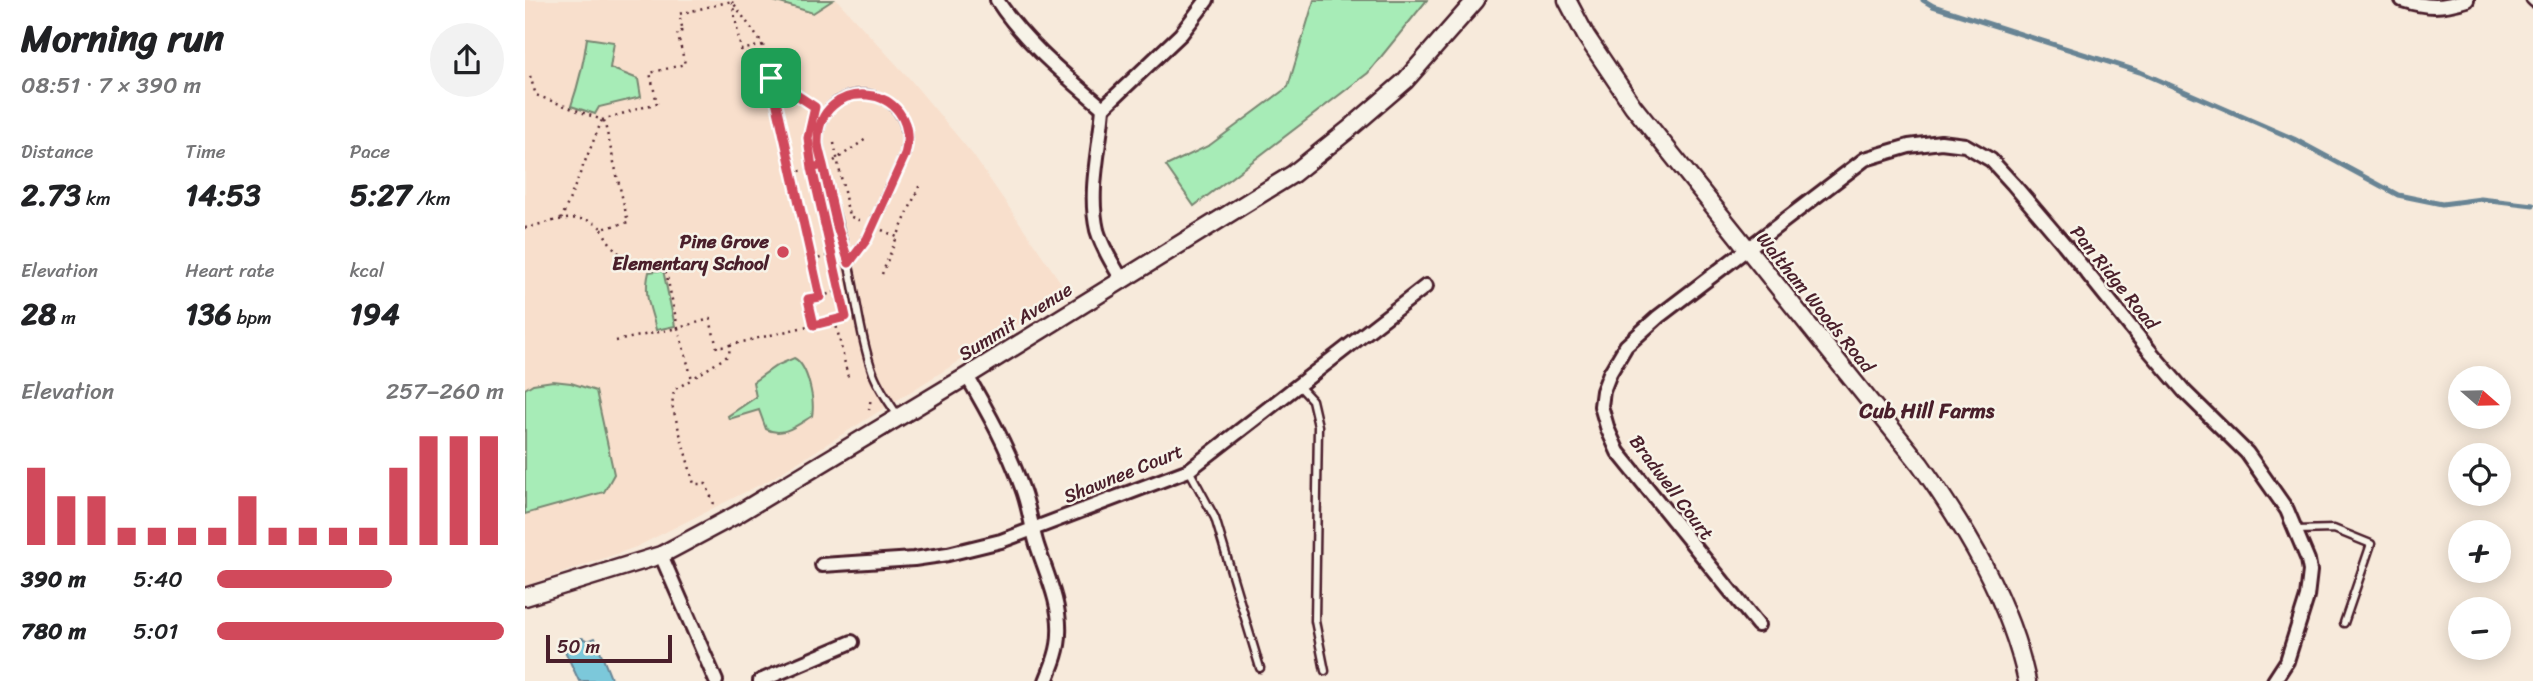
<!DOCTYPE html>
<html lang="en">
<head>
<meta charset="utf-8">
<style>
	:root { --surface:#fff; --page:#f2f2f2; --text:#202124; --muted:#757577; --accent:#d1495b }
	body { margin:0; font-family:Sriracha,sans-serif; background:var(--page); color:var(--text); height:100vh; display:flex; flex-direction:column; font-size:26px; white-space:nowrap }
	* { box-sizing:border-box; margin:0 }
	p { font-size:23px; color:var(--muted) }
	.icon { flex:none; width:38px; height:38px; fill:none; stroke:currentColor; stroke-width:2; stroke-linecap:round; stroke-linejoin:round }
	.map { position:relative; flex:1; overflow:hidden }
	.details { display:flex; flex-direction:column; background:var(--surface); width:525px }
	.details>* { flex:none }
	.needle { width:46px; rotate:110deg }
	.tools { position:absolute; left:1923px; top:366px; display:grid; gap:14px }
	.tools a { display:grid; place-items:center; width:63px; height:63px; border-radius:50%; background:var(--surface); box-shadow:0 4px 18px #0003; font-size:35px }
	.scale { position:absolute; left:21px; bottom:18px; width:126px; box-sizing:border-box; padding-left:7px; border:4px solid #4a1f2b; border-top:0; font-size:19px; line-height:24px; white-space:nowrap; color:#4a1f2b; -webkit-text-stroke:5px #f7f3e8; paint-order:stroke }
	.pin { position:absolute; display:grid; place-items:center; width:60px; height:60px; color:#fff; margin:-30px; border-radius:14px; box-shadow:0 4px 10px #0006 }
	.round { display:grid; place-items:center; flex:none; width:74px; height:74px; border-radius:37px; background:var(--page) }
	.overview { display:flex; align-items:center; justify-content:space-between; height:119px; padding:0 21px }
	h1 { font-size:38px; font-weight:700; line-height:52px }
	.figures { display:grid; grid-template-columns:repeat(3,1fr); gap:10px; height:119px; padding:7px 21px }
	.figures div { display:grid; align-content:center }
	.figures b { font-size:30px; font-weight:700 }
	.figures small { font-size:19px; font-weight:400 }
	.figures p { font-size:19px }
	.chart { height:196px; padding:14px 21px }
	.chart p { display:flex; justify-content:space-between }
	.chart svg { width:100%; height:126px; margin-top:7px; stroke:var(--accent); stroke-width:6 }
	ul { padding:0 21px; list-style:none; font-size:23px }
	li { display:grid; grid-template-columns:112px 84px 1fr; align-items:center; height:52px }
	li i { height:18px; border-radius:9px; background:var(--accent) }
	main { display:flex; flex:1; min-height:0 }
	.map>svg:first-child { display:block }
	.built { fill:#f8dfcc }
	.green { fill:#a7ecb7; stroke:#788671; stroke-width:2 }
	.water { fill:#7bc8da; stroke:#678494; stroke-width:2 }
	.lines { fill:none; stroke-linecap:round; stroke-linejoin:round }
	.stream { stroke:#678494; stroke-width:5 }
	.service-casing { stroke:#4a1f2b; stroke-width:11 }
	.minor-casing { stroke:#4a1f2b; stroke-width:18 }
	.tertiary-casing { stroke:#4a1f2b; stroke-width:21 }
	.path { stroke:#4a1f2b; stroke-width:2.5; stroke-dasharray:2 5; stroke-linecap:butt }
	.service { stroke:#f7f3e8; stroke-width:6 }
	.minor { stroke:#f7f3e8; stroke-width:12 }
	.tertiary { stroke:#f7f3e8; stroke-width:16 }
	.route-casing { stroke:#fff; stroke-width:14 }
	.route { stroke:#d1495b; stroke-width:9 }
	.poi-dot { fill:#d1495b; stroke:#f7f3e8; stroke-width:2.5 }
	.labels { text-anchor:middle; stroke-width:5; stroke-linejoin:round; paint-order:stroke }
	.poi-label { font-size:19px; font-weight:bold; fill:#4a1f2b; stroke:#f7f3e8; text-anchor:end }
	.street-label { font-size:19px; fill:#4a1f2b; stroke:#f7f3e8 }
	.neighbourhood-label { font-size:21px; font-weight:bold; fill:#4a1f2b; stroke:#f7f3e8 }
</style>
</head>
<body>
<main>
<section class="details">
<div class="overview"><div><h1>Morning run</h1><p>08:51 · 7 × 390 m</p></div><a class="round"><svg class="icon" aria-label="share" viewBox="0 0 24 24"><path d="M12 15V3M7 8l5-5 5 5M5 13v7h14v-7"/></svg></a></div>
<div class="figures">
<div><p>Distance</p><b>2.73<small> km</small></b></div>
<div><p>Time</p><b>14:53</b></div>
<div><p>Pace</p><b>5:27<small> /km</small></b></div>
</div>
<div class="figures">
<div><p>Elevation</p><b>28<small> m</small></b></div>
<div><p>Heart rate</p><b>136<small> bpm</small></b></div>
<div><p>kcal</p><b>194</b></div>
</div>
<div class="chart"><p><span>Elevation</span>257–260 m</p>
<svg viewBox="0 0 160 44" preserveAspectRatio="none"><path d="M5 44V17M15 44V27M25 44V27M35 44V38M45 44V38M55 44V38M65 44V38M75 44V27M85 44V38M95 44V38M105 44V38M115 44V38M125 44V17M135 44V6M145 44V6M155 44V6"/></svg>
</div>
<ul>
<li><b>390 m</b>5:40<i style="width:61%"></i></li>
<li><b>780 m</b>5:01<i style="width:100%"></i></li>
</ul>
</section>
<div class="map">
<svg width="2008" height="681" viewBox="0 0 2008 681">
	<rect width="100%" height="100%" fill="#f7eadb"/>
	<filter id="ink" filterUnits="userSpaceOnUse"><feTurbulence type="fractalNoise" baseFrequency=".0143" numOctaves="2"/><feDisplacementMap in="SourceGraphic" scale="14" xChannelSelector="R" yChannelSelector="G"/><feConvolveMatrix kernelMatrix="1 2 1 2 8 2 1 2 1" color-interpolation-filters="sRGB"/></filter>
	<g filter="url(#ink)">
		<path class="built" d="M0 0H312L384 78 448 155 543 293 246 479 111 547 0 586Z"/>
		<g class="green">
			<path d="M245 0H308L288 13Z"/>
			<path d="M789 0H902L843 73 669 206 641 166 685 145 763 87Z"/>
			<path d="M62 38 89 42 85 68 113 79 116 97 74 107 70 114 46 106C54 83 59 61 62 38Z"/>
			<path d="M138 270 150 326 131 330C126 308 118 296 124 272Z"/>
			<path d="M269 358C283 365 290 401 287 416 272 425 258 438 241 429L234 410 204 419 203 416 231 397 228 382 251 366Z"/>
			<path d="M28 381 46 383 71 391 89 474 79 492 0 514V389L8 384Z"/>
		</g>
		<path class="water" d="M57 638 63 641 70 638 87 681H54L40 651 46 648 50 640Z"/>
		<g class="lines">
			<path class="stream" d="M1398 0 1408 6 1615 72 1769 139 1873 195 1917 204 1956 199 2008 205"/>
			<g class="service-casing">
				<g id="service">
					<path d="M2005 0 2008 3"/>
					<path d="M324 263 342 239 380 154C394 99 324 71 299 116 295 125 292 137 294 147 300 187 315 226 324 266 332 300 335 337 347 370 352 386 364 402 373 416"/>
					<path d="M773 385 787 400 793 426 790 621 800 671"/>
					<path d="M664 470 690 518 735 668"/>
					<path d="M1771 530 1809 529 1846 544 1819 623"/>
				</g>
			</g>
			<g class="minor-casing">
				<g id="minor">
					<path d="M472 0C499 42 541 76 578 108L656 34 682 0"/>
					<path d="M1877 0C1902 8 1916 8 1942 0"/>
					<path d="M578 108C575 148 563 191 572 230 577 248 588 264 597 280"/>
					<path d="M442 376C463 412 483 448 497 488 504 506 506 526 512 545 521 573 536 604 534 634 534 650 527 666 521 681"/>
					<path d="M136 555 191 681"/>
					<path d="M297 565 389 559 423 554 476 541 664 470 901 286"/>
					<path d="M1233 625 1093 452 1083 430 1076 406 1078 391 1085 373 1101 346 1133 317 1340 159 1384 146 1416 142 1440 145 1466 160 1488 184 1539 244 1624 350 1660 392 1722 453 1762 510 1783 560 1785 571 1782 597 1762 661 1749 681"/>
					<path d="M235 681 327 642"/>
				</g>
			</g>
			<g class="tertiary-casing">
				<g id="tertiary">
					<path d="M1042 0 1061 36 1108 106 1395 464C1442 530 1485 601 1502 681"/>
					<path d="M0 597 136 555 211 515 442 376 768 174 823 130 880 81 951 0"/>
				</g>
			</g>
			<g class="path">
				<path d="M238 45 216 50 207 1 238 45 266 173 287 168"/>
				<path d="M5 76 11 95 77 120 36 220"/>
				<path d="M246 78 290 107V110"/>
				<path d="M77 120 132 103 125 73 160 64 152 32 158 31 154 14 207 1"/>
				<path d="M309 143 324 216 338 222"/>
				<path d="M309 161 341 139"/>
				<path d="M266 173 295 297 283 299 289 325 321 316"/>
				<path d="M0 228C22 223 58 209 77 229L103 222 79 120"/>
				<path d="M77 229C88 254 112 273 140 267L153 328 185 319 192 348 205 345 204 355 167 379"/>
				<path d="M357 230 372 237 396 182"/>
				<path d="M303 238 317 296"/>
				<path d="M287 261 307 254"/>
				<path d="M357 274 372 237"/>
				<path d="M295 297 315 290"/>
				<path d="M310 320 323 377"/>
				<path d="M91 341 153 328 167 379 149 390 147 405 169 484H181L189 504"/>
				<path d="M205 345 287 325"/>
				<path d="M344 410 346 397"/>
			</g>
			<use href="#service" class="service"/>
			<use href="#minor" class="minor"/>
			<use href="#tertiary" class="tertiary"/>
		</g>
	</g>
	<g class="lines" filter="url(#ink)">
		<g class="route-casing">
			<path id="route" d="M246 78 295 297 283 299 289 325 321 317 287 168 298 165 312 226 324 263 342 239 380 155C399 81 290 73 293 144 294 150 296 158 298 165L287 168 283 138 290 107 246 78"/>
		</g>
		<use href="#route" class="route"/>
	</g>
	<circle class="poi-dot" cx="258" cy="252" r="7"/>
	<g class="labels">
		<g class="poi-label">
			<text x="244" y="248">Pine Grove<tspan x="244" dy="22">Elementary School</tspan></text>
		</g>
		<g class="street-label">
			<text transform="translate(1590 277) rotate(51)" y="7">Pan Ridge Road</text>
			<text transform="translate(1291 302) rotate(51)" y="7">Waltham Woods Road</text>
			<text transform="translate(490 321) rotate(-32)" y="7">Summit Avenue</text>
			<text transform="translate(598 473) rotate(-22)" y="7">Shawnee Court</text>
			<text transform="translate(1147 487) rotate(53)" y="7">Bradwell Court</text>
		</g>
		<g class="neighbourhood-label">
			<text x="1402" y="418">Cub Hill Farms</text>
		</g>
	</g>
</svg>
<div class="tools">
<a><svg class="needle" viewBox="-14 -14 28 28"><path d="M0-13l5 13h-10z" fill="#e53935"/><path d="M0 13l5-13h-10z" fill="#757577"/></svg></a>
<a><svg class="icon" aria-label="locate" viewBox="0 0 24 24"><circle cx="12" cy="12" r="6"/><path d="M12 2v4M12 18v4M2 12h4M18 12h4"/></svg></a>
<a>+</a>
<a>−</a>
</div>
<div class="scale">50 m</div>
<div class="pin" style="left:246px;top:78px;background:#1e9e55"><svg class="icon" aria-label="arrive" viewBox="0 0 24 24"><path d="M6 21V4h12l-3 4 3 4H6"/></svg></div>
</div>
</main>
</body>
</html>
